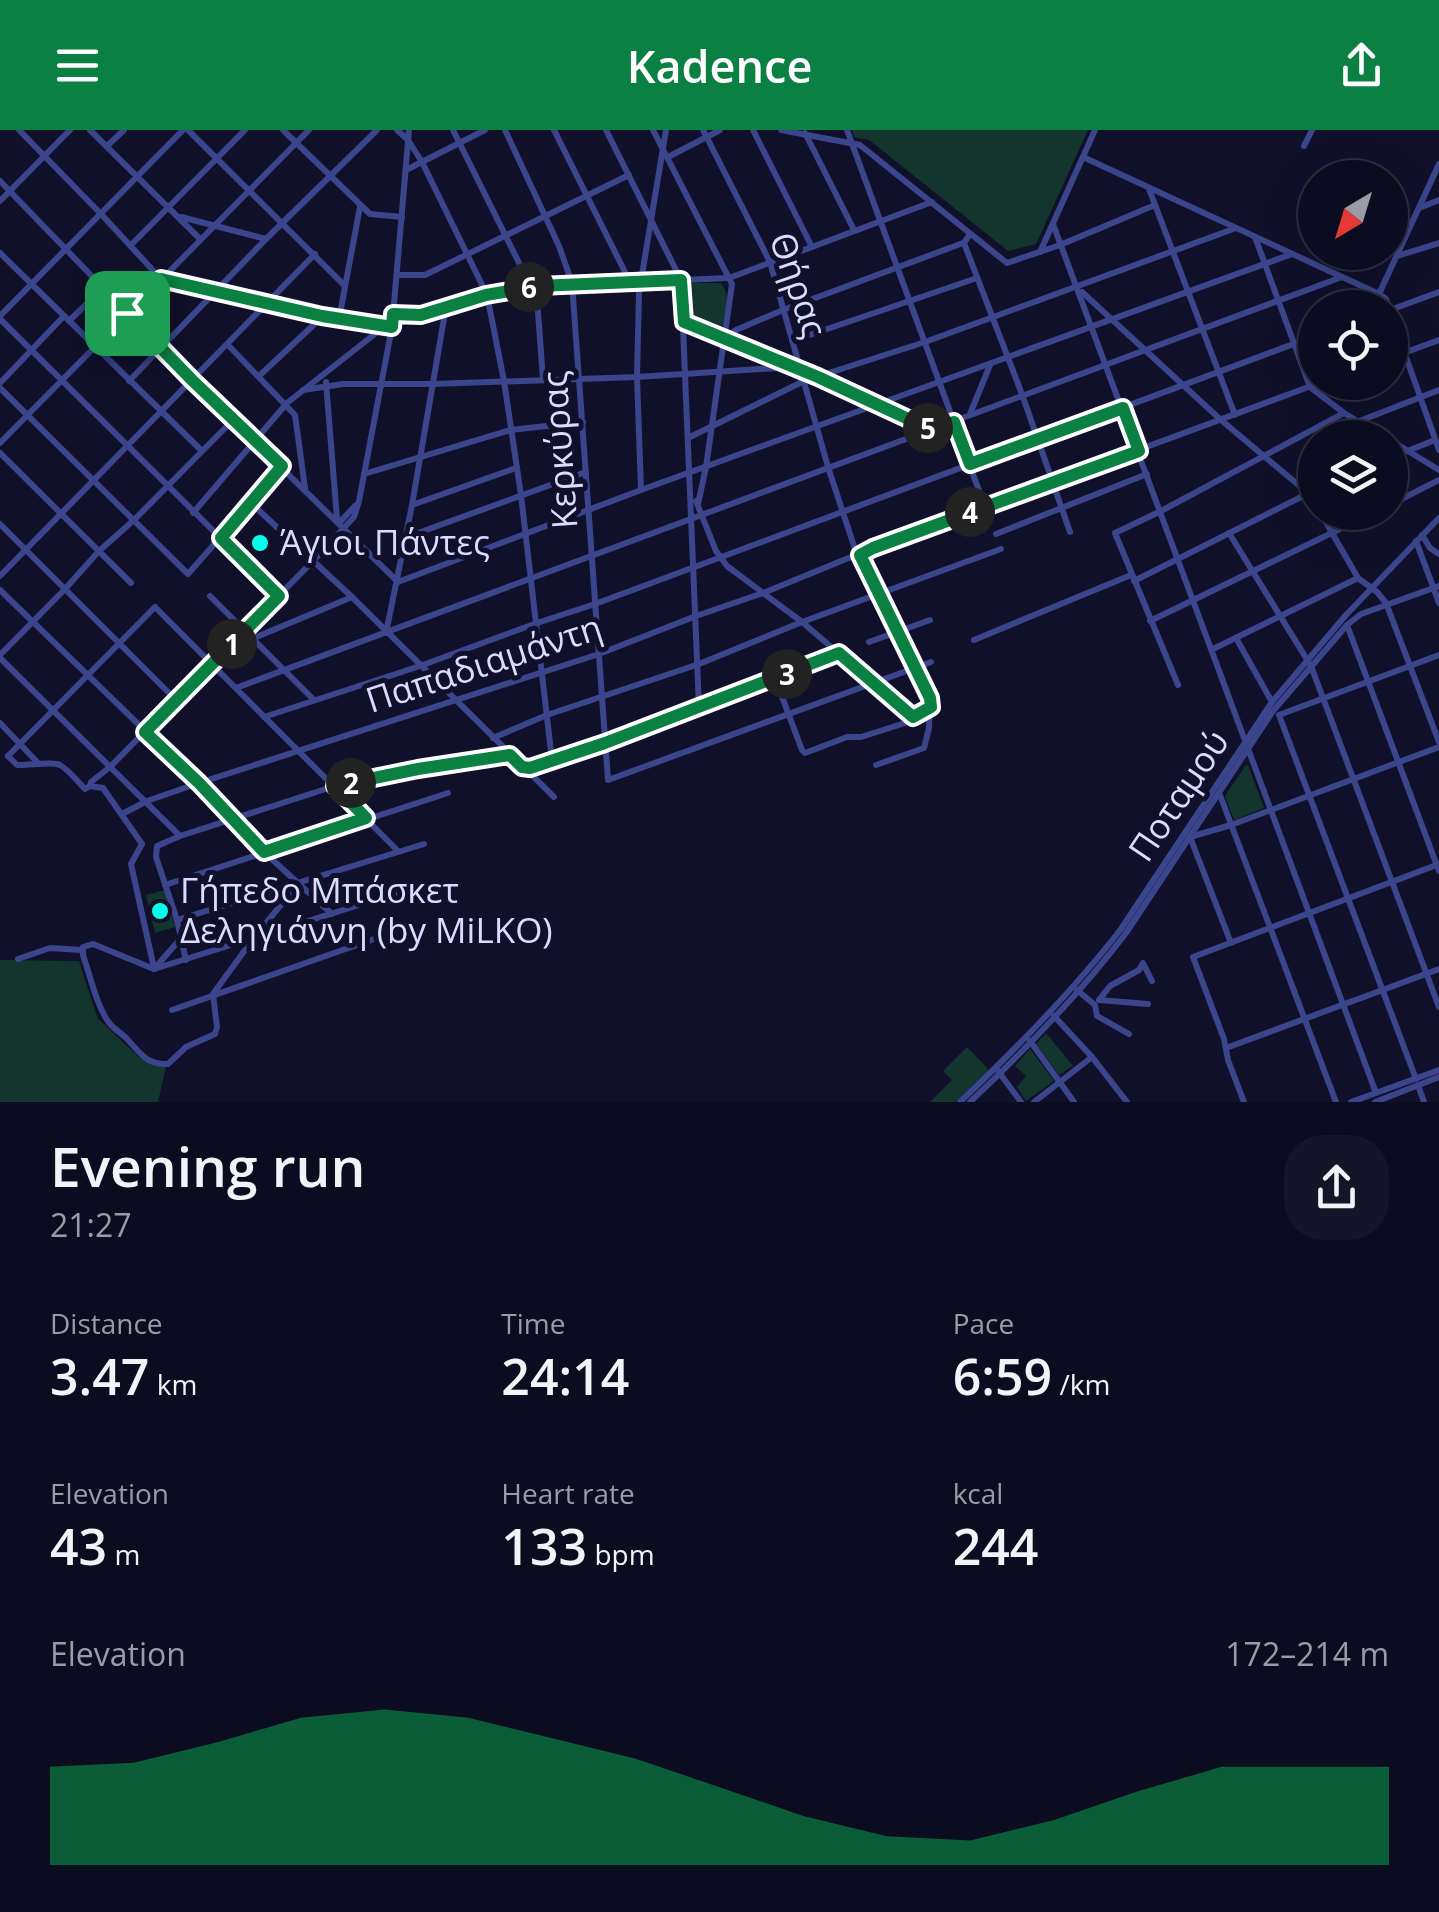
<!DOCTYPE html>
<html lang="en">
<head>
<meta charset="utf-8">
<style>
	:root { --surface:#0c0c20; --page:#151529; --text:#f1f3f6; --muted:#9a9ba5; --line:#2c2c3e; --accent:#0b8043 }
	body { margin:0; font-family:"Open Sans",sans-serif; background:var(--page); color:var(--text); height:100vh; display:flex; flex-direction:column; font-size:38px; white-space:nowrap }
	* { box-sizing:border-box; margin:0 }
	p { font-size:32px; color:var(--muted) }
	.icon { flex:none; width:55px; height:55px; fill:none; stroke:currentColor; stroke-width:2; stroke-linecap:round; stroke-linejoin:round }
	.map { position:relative; height:972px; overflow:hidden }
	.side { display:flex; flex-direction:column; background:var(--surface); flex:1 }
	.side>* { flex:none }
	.needle { width:65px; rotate:218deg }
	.tools { position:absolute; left:1298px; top:30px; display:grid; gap:20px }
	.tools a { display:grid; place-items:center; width:110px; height:110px; border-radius:50%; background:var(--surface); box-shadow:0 10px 40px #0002,0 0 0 2px var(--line); font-size:50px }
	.pin { position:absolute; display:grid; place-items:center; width:85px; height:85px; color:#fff; margin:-42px; border-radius:20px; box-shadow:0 5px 15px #0006 }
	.km { position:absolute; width:50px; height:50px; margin:-25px; border-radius:50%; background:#222; color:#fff; font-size:28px; line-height:50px; text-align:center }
	.round { display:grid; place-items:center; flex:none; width:105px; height:105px; border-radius:40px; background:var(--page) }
	.summary { display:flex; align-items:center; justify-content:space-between; height:170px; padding:0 50px }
	h1 { font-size:55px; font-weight:600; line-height:75px }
	.stats { display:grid; grid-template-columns:repeat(3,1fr); gap:15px; height:170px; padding:10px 50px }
	.stats div { display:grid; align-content:center }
	.stats b { font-size:50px; font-weight:600 }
	.stats small { font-size:28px; font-weight:400 }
	.stats p { font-size:28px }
	.chart { height:280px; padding:20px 50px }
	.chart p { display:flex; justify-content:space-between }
	.chart svg { width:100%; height:180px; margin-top:10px; fill:var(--accent); opacity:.7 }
	header { display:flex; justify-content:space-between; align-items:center; height:130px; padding:0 50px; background:var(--accent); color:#fff; font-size:45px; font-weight:600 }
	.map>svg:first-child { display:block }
	.green { fill:#13352e }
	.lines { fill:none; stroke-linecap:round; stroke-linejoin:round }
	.minor { stroke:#3a458c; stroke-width:6 }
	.route-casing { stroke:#fff; stroke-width:20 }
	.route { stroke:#0b8043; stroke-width:12 }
	.poi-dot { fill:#06ffec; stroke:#10102b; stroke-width:4 }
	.labels { text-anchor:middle; stroke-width:10; stroke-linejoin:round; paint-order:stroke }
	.street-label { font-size:35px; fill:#dadcff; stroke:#10102b }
	.poi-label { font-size:35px; fill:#dadcff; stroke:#10102b; text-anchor:start }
</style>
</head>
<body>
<header><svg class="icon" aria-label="menu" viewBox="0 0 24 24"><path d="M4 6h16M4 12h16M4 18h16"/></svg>Kadence<svg class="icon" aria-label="share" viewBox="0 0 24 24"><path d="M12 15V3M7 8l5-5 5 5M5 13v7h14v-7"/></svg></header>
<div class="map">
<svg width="1439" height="972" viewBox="0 0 1439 972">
	<rect width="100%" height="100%" fill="#10102b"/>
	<g class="green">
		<path d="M852 0H1088L1036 114 1008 121 869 10 854 7Z"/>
		<path d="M686 153H720C733 164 724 186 721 202L686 188Z"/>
		<path d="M1248 635 1264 678 1234 690 1225 666 1245 636Z"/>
		<path d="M165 760 175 797 155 803 146 765Z"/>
		<path d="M0 830 79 831 98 889 140 928 151 934 166 936 158 972H0Z"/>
		<path d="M1046 903 1073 936 1059 945 1036 914Z"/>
		<path d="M967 917 990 941 955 972H930L952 950 943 941Z"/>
		<path d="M1030 919 1054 951 1026 971 1017 957 1026 946 1015 936Z"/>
	</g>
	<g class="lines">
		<g class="minor">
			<path d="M19 0 101 84 161 149 322 187 392 197"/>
			<path d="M90 0 200 109"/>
			<path d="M188 0 345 156"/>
			<path d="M283 0 370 84 402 87"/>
			<path d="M397 0 408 10 422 32 487 165 504 251 521 365 552 630"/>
			<path d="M453 0 537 169 543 249"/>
			<path d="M505 0 559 116 572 153 608 650 931 532"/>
			<path d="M554 0 630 152"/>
			<path d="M606 0 681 150 699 577"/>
			<path d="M653 0 732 154 706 337 698 374"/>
			<path d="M703 0 770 132 828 337 854 416 930 568 929 598 924 618 876 635"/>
			<path d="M753 0 812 117"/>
			<path d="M781 0 860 15 1007 133 1060 115 1155 75"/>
			<path d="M847 0 985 377"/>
			<path d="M805 3 854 100"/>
			<path d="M107 16 124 0"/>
			<path d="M1304 16 1312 0"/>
			<path d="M668 27 720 0"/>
			<path d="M1083 27 1379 164 1386 169 1389 178"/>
			<path d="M406 40 485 0"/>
			<path d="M0 51 193 251 398 452"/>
			<path d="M1149 59 1235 285"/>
			<path d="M0 71 70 0"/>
			<path d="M1419 78 1439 70"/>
			<path d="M181 87 266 109"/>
			<path d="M1053 94 1376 963"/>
			<path d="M970 104 964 113 1023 267 1070 402"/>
			<path d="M1255 107 1310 257 1344 283 1386 308"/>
			<path d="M131 115 245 0"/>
			<path d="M1040 122 1095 0"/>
			<path d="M0 123 201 320"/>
			<path d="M1397 126 1439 113"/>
			<path d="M397 145H425L629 45"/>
			<path d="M1082 162 1221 290 1308 363 1315 374"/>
			<path d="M1379 164 1439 34"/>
			<path d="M1390 180 1439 162"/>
			<path d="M1390 182 1439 320"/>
			<path d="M393 184 421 185 487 165 538 156 729 148 932 72"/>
			<path d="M0 186 183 0"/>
			<path d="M0 189 279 466"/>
			<path d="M339 189 360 77"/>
			<path d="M69 191 103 158"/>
			<path d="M684 191 789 236"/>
			<path d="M724 208 736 200 783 180 963 113"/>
			<path d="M792 211 977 148"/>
			<path d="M228 215 295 285 305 358"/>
			<path d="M1390 228 1439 210"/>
			<path d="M801 240 930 299"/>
			<path d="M259 246 322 187"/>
			<path d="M129 251 266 109 377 0"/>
			<path d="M326 252 337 389"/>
			<path d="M0 253 64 186"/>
			<path d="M0 258 188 444 282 337"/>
			<path d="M303 260 343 254H432L637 247 793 237"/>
			<path d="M970 284 990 235"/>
			<path d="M1357 292 1439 260"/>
			<path d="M688 308 804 251 925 212 1236 98"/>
			<path d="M1390 310 1439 340"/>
			<path d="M0 313 309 0"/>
			<path d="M0 323 131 453"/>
			<path d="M1390 328 1435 310"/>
			<path d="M364 344 510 300 583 292"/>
			<path d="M641 360 637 247 639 163 666 0"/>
			<path d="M696 371 716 421 727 436 802 492 913 587"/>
			<path d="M251 373 352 467 554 667"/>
			<path d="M412 375 516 338"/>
			<path d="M1390 375 1439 350"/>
			<path d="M1320 382 1358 448 1377 462 1386 473 1439 612"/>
			<path d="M193 383 287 273 385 196"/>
			<path d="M339 393 355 376"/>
			<path d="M0 394 176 570"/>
			<path d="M1229 403 1311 536 1439 877"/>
			<path d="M996 404 1147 344"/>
			<path d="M1422 405 1430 418 1439 424"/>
			<path d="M407 407 586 342"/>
			<path d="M1416 411 1439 473"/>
			<path d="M866 424 986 381"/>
			<path d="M0 446 315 124"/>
			<path d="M1134 451 1315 360"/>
			<path d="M398 452 641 360 1292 124"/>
			<path d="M0 460 199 653 264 722 332 784"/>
			<path d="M210 466 314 570"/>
			<path d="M1150 491 1375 382"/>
			<path d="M1347 495 1439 741"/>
			<path d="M386 503 412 375 446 177"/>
			<path d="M254 508 352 467"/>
			<path d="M1236 508 1272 572"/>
			<path d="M974 510 1131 445"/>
			<path d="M869 512 930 490"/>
			<path d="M1213 519 1358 448"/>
			<path d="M0 525 65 459 99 421 134 390 233 290"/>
			<path d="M0 528 180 706"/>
			<path d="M775 548 802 620 805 623 847 607H861L905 593 930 577"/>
			<path d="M1178 555 1115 403 1161 381 1344 283"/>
			<path d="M236 558 1342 147"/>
			<path d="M1279 585 1416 949"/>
			<path d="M1279 585 1439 525"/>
			<path d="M264 587 420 536 537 493 595 474 1315 206"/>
			<path d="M0 593 39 634"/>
			<path d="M493 608 547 585 699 534 802 492 1001 419"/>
			<path d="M8 626 155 477 398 721"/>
			<path d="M8 626 17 635C28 636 52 631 60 635 69 640 78 652 85 659L90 656 103 658 142 714 131 734 154 838"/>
			<path d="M528 639 605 613 839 523"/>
			<path d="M90 656 91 652 110 637 313 431 354 387 359 371 392 197 409 0"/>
			<path d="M1220 665 1336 972"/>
			<path d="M122 684 147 671 199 653 599 524 696 486 763 463 873 418 1322 252"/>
			<path d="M165 755 448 663"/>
			<path d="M177 790 424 714"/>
			<path d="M1231 813 1190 707 1231 695 1439 617"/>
			<path d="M18 829 50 818 82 820"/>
			<path d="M186 830 177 790 156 727 157 716 180 706 335 656 419 639 510 625"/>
			<path d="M155 838 181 808"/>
			<path d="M154 839 93 814 83 817V825C90 845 97 878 110 894 115 900 123 904 128 910 141 924 147 935 168 934L186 917 215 904 217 897 213 864 253 809 298 754"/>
			<path d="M154 839 423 755"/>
			<path d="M1077 860 1095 875 1097 886 1129 904"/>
			<path d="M1099 870 1110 856 1139 840 1143 833 1152 851"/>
			<path d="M1099 870 1148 874"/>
			<path d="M172 880 394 802"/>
			<path d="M1054 886 1092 927 1127 972"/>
			<path d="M1030 911 1074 972"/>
			<path d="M1226 918 1439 839"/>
			<path d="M998 941 1021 972"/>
			<path d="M1418 955 1424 972"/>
			<path d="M960 972C1017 918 1073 861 1121 799L1272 572 1346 485 1439 388"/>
			<path d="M970 972C1025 920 1080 864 1126 803L1273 581 1347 495 1361 484 1439 456"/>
			<path d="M1034 972 1092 927"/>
			<path d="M1244 972 1228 930 1224 909 1193 827 1439 734"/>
			<path d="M1351 972 1439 940"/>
			<path d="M1375 972 1439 947"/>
		</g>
	</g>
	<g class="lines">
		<g class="route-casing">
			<path id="route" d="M161 149 322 186 392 197 393 184 421 185 486 165 538 156 681 150 684 192 818 247 932 300 954 292 970 334 1123 278 1139 321 873 418 860 425 930 568 931 577 913 587 839 523 605 613 530 638 522 637 510 625 418 639 335 656 366 688 264 722 199 653 145 602 279 466 221 408 282 336 193 251 127 183Z"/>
		</g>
		<use href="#route" class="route"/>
	</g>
	<g class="poi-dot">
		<circle cx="260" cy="413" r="10"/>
		<circle cx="160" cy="781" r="10"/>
	</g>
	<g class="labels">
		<g class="street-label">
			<text transform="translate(798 155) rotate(71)" y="12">Θήρας</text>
			<text transform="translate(560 320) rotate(-94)" y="12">Κερκύρας</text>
			<text transform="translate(484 534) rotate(-18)" y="12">Παπαδιαμάντη</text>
			<text transform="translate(1179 666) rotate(-56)" y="12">Ποταμού</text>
		</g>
		<g class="poi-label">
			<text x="280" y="425">Άγιοι Πάντες</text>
			<text x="180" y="773">Γήπεδο Μπάσκετ<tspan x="180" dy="40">Δεληγιάννη (by MiLKO)</tspan></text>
		</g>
	</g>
</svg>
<div class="tools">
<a><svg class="needle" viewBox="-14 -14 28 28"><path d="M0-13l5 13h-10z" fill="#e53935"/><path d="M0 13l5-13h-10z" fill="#9a9ba5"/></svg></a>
<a><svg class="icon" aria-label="locate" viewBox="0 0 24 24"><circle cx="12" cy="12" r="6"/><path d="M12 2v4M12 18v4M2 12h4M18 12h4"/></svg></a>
<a><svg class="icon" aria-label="layers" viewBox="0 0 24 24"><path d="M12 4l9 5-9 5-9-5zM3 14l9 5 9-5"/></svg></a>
</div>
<div class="pin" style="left:127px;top:183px;background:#1e9e55"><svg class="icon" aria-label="arrive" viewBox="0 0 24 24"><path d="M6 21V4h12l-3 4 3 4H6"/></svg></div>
<b class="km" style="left:232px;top:514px">1</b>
<b class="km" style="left:351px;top:653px">2</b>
<b class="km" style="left:787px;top:544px">3</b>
<b class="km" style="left:970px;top:382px">4</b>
<b class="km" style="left:928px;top:298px">5</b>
<b class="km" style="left:529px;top:157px">6</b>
</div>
<section class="side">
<div class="summary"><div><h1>Evening run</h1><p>21:27</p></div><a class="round"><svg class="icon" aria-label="share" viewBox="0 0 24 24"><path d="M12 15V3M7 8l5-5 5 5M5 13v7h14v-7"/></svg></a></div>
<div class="stats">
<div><p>Distance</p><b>3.47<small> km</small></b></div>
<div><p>Time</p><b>24:14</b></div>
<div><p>Pace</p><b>6:59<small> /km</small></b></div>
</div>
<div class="stats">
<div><p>Elevation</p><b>43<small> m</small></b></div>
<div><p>Heart rate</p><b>133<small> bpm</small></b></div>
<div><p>kcal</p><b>244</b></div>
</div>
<div class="chart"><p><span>Elevation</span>172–214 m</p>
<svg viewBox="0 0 160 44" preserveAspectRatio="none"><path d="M0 44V20L10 19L20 14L30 8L40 6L50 8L60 13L70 18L80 25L90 32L100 37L110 38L120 33L130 26L140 20L150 20L160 20V44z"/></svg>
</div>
</section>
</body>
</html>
